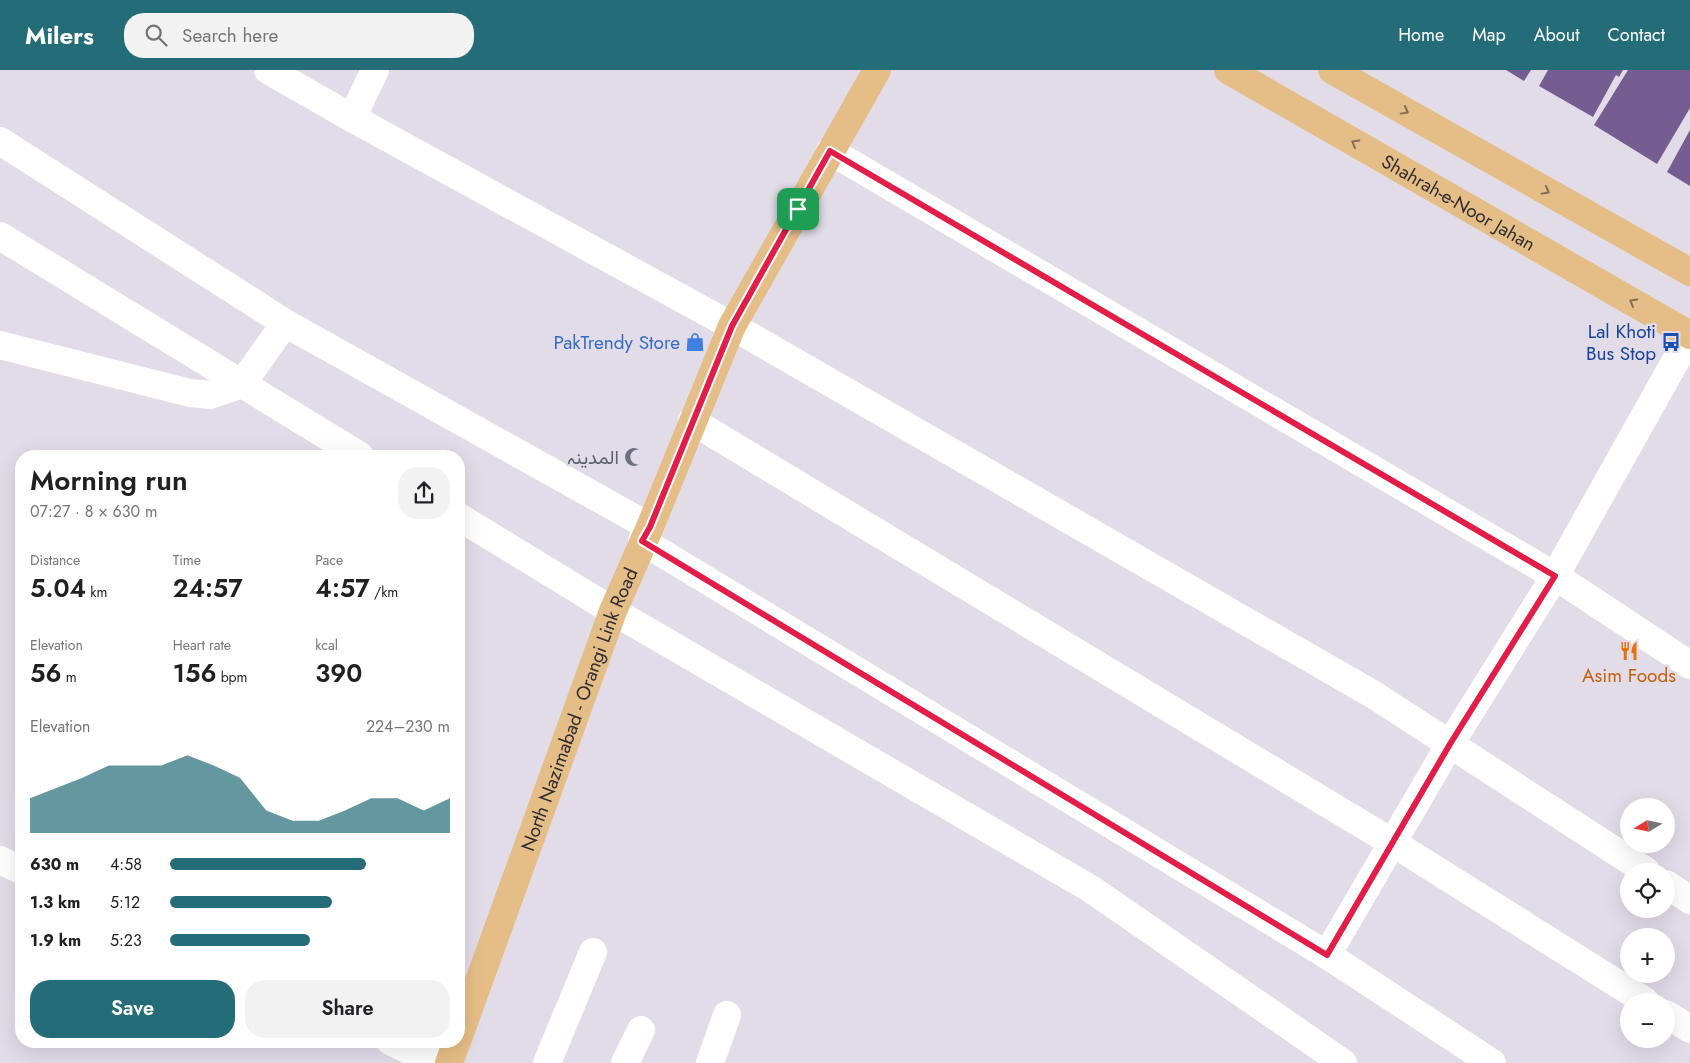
<!DOCTYPE html>
<html lang="en">
<head>
<meta charset="utf-8">
<style>
	:root { --surface:#fff; --page:#f2f2f2; --text:#202124; --muted:#757577; --accent:#246c78 }
	body { margin:0; font-family:Jost,Vazirmatn,sans-serif; background:var(--page); color:var(--text); height:100vh; display:flex; flex-direction:column; font-size:19px; white-space:nowrap }
	* { box-sizing:border-box; margin:0 }
	p { font-size:16px; color:var(--muted) }
	.icon { flex:none; width:28px; height:28px; fill:none; stroke:currentColor; stroke-width:2; stroke-linecap:round; stroke-linejoin:round }
	.map { position:relative; flex:1; overflow:hidden }
	.details { position:absolute; left:15px; top:380px; width:450px; height:598px; display:flex; flex-direction:column; background:var(--surface); border-radius:20px; box-shadow:0 5px 20px #0002 }
	.details>* { flex:none }
	.needle { width:32px; rotate:260deg }
	.fabs { position:absolute; left:1620px; top:728px; display:grid; gap:10px }
	.fabs a { display:grid; place-items:center; width:55px; height:55px; border-radius:50%; background:var(--surface); box-shadow:0 5px 20px #0002; font-size:25px }
	.pin { position:absolute; display:grid; place-items:center; width:42px; height:42px; color:#fff; margin:-21px; border-radius:10px; box-shadow:0 2px 8px #0006 }
	.round { display:grid; place-items:center; flex:none; width:52px; height:52px; border-radius:20px; background:var(--page) }
	.overview { display:flex; align-items:center; justify-content:space-between; height:85px; padding:0 15px }
	h1 { font-size:28px; font-weight:600; line-height:38px }
	.metrics { display:grid; grid-template-columns:repeat(3,1fr); gap:8px; height:85px; padding:5px 15px }
	.metrics div { display:grid; align-content:center }
	.metrics b { font-size:25px; font-weight:600 }
	.metrics small { font-size:14px; font-weight:400 }
	.metrics p { font-size:14px }
	.chart { height:140px; padding:10px 15px }
	.chart p { display:flex; justify-content:space-between }
	.chart svg { width:100%; height:90px; margin-top:5px; fill:var(--accent); opacity:.7 }
	.primary-button { display:flex; gap:10px; margin-top:auto; padding:10px 15px }
	.primary-button a { flex:1; height:58px; border-radius:20px; background:var(--accent); color:#fff; font-size:20px; font-weight:600; line-height:58px; text-align:center }
	.primary-button a+a { background:var(--page); color:var(--text) }
	ul { padding:0 15px; list-style:none; font-size:16px }
	li { display:grid; grid-template-columns:80px 60px 1fr; align-items:center; height:38px }
	li i { height:12px; border-radius:6px; background:var(--accent) }
	header { display:flex; align-items:center; gap:30px; box-sizing:border-box; height:70px; padding:0 25px; background:var(--accent); color:#fff }
	header strong { font-size:24px }
	nav { display:flex; gap:28px; margin-inline-start:auto; font-size:18px }
	.search { width:350px; height:45px; background:var(--page); display:flex; align-items:center; gap:12px; box-sizing:border-box; padding:0 18px; border-radius:20px; color:var(--muted); font-size:19px }
	.map>svg:first-child { display:block }
	.building { fill:#755c91 }
	.lines { fill:none; stroke-linecap:round; stroke-linejoin:round }
	.minor { stroke:#fff; stroke-width:28 }
	.major { stroke:#e5be87; stroke-width:28 }
	.oneway { stroke:#806e58 }
	.route-casing { stroke:#fff; stroke-width:10 }
	.route { stroke:#e11d48; stroke-width:6 }
	.labels { text-anchor:middle; stroke-width:5; stroke-linejoin:round; paint-order:stroke }
	.street-label { font-size:19px; fill:#2e2c31; stroke:#e2dce9 }
	.transit-label { font-size:19px; fill:#164399; stroke:#e2dce9; text-anchor:end }
	.shop-label { font-size:19px; fill:#366cbe; stroke:#e2dce9; text-anchor:end }
	.worship-label { font-size:19px; fill:#5b616d; stroke:#e2dce9; text-anchor:end }
	.food-label { font-size:19px; fill:#c56008; stroke:#e2dce9 }
</style>
</head>
<body>
<header>
<strong>Milers</strong>
<div class="search"><svg class="icon" aria-label="search" viewBox="0 0 24 24"><circle cx="10" cy="10" r="6"/><path d="M15 15l6 6"/></svg>Search here</div>
<nav><a>Home</a><a>Map</a><a>About</a><a>Contact</a></nav>
</header>
<div class="map">
<svg width="1690" height="993" viewBox="0 0 1690 993">
	<rect width="100%" height="100%" fill="#e2dce9"/>
	<g class="building">
		<path d="M1506 0H1531L1524 11Z"/>
		<path d="M1548 0H1623L1619 7 1616 5 1593 47 1539 16Z"/>
		<path d="M1628 0H1690V38L1657 94 1594 55Z"/>
		<path d="M1690 60V116L1667 102Z"/>
	</g>
	<g class="lines">
		<g class="minor">
			<path d="M268 0 352 48 732 256 1374 625 1646 801"/>
			<path d="M352 48 375 0"/>
			<path d="M0 71 285 253 650 457"/>
			<path d="M830 81 1555 506 1690 595"/>
			<path d="M0 166 360 386"/>
			<path d="M0 275 190 323 210 325 242 314 285 253"/>
			<path d="M692 351 1393 773 1645 931"/>
			<path d="M459 447 613 541 1091 819 1343 993"/>
			<path d="M642 471 1327 885 1492 993"/>
			<path d="M0 790 21 800"/>
			<path d="M1666 814 1690 830"/>
			<path d="M1327 885 1450 674 1555 506 1690 265"/>
			<path d="M1666 944 1690 959"/>
			<path d="M390 971 437 993"/>
			<path d="M547 993 593 882"/>
			<path d="M625 993 641 960"/>
			<path d="M710 993 727 945"/>
		</g>
		<g class="major">
			<path id="s1" d="M1228 0 1690 265"/>
			<path d="M1332 0 1690 202"/>
			<path id="s2" d="M459 966 613 541 650 457 732 256 877 0"/>
			<path d="M449 993 457 971"/>
		</g>
	</g>
	<defs><path id="oneway-chevron" d="M-2-3.5L2.5 0L-2 3.5" fill="none" stroke-width="1.6" stroke-linecap="round" stroke-linejoin="round" transform="scale(1.25)"/></defs>
	<g class="oneway">
		<use href="#oneway-chevron" transform="translate(1405 41) rotate(29)"/>
		<use href="#oneway-chevron" transform="translate(1355 73) rotate(-150)"/>
		<use href="#oneway-chevron" transform="translate(1546 121) rotate(29)"/>
		<use href="#oneway-chevron" transform="translate(1633 232) rotate(-150)"/>
	</g>
	<g class="lines">
		<g class="route-casing">
			<path id="route" d="M830 81 1555 506 1450 674 1327 885 642 471 650 457 732 256Z"/>
		</g>
		<use href="#route" class="route"/>
	</g>
	<defs>
		<g id="shop-bare" transform="scale(1.5)"><path d="M-5-2.5h2.3a2.7 3.5 0 0 1 5.4 0H5L5.5 6h-11ZM-1.5-2.5h3a1.5 2.3 0 0 0-3 0Z" fill="#3f7fe0" stroke="#e2dce9" stroke-width="2.5" paint-order="stroke"/></g>
		<g id="bus-bare" transform="scale(1.5)"><path d="M-5-6H5V4H4V6H2V4H-2V6H-4V4H-5ZM-3.5-4V0h7V-4ZM-3.5 1.2v1.5H-2V1.2ZM2 1.2v1.5H3.5V1.2Z" fill="#1a4fb4" stroke="#e2dce9" stroke-width="2.5" paint-order="stroke"/></g>
		<g id="mosque-bare" transform="scale(1.5)"><path d="M3.5-4.9A6 6 0 1 0 3.5 4.9A5 5 0 1 1 3.5-4.9Z" fill="#6b7280" stroke="#e2dce9" stroke-width="2.5" paint-order="stroke"/></g>
		<g id="restaurant-bare" transform="scale(1.5)"><path d="M-5-6h1v4h1v-4h1v4h1v-4h1v5L-1.5 .5V6h-2V.5L-5-1ZM5-6V6H3V1.5H1.5Q1.5-4 5-6Z" fill="#e8710a" stroke="#e2dce9" stroke-width="2.5" paint-order="stroke"/></g>
	</defs>
	<g fill-rule="evenodd">
		<use href="#shop-bare" x="695" y="272"/>
		<use href="#bus-bare" x="1671" y="272"/>
		<use href="#mosque-bare" x="634" y="387"/>
		<use href="#restaurant-bare" x="1629" y="581"/>
	</g>
	<g class="labels">
		<g class="street-label">
			<text dy="7" stroke="none"><textPath href="#s1" startOffset="266">Shahrah-e-Noor Jahan</textPath></text>
			<text dy="7" stroke="none"><textPath href="#s2" startOffset="348">North Nazimabad - Orangi Link Road</textPath></text>
		</g>
		<g class="transit-label">
			<text x="1656" y="268">Lal Khoti<tspan x="1656" dy="22">Bus Stop</tspan></text>
		</g>
		<g class="shop-label">
			<text x="680" y="279">PakTrendy Store</text>
		</g>
		<g class="worship-label">
			<text x="619" y="394">المدینہ</text>
		</g>
		<g class="food-label">
			<text x="1629" y="612">Asim Foods</text>
		</g>
	</g>
</svg>
<div class="fabs">
<a><svg class="needle" viewBox="-14 -14 28 28"><path d="M0-13l5 13h-10z" fill="#e53935"/><path d="M0 13l5-13h-10z" fill="#757577"/></svg></a>
<a><svg class="icon" aria-label="locate" viewBox="0 0 24 24"><circle cx="12" cy="12" r="6"/><path d="M12 2v4M12 18v4M2 12h4M18 12h4"/></svg></a>
<a>+</a>
<a>−</a>
</div>
<div class="pin" style="left:798px;top:139px;background:#1e9e55"><svg class="icon" aria-label="arrive" viewBox="0 0 24 24"><path d="M6 21V4h12l-3 4 3 4H6"/></svg></div>
<section class="details">
<div class="overview"><div><h1>Morning run</h1><p>07:27 · 8 × 630 m</p></div><a class="round"><svg class="icon" aria-label="share" viewBox="0 0 24 24"><path d="M12 15V3M7 8l5-5 5 5M5 13v7h14v-7"/></svg></a></div>
<div class="metrics">
<div><p>Distance</p><b>5.04<small> km</small></b></div>
<div><p>Time</p><b>24:57</b></div>
<div><p>Pace</p><b>4:57<small> /km</small></b></div>
</div>
<div class="metrics">
<div><p>Elevation</p><b>56<small> m</small></b></div>
<div><p>Heart rate</p><b>156<small> bpm</small></b></div>
<div><p>kcal</p><b>390</b></div>
</div>
<div class="chart"><p><span>Elevation</span>224–230 m</p>
<svg viewBox="0 0 160 44" preserveAspectRatio="none"><path d="M0 44V27L10 22L20 17L30 11L40 11L50 11L60 6L70 11L80 17L90 33L100 38L110 38L120 33L130 27L140 27L150 33L160 27V44z"/></svg>
</div>
<ul>
<li><b>630 m</b>4:58<i style="width:70%"></i></li>
<li><b>1.3 km</b>5:12<i style="width:58%"></i></li>
<li><b>1.9 km</b>5:23<i style="width:50%"></i></li>
</ul>
<div class="primary-button"><a>Save</a><a>Share</a></div>
</section>
</div>
</body>
</html>
